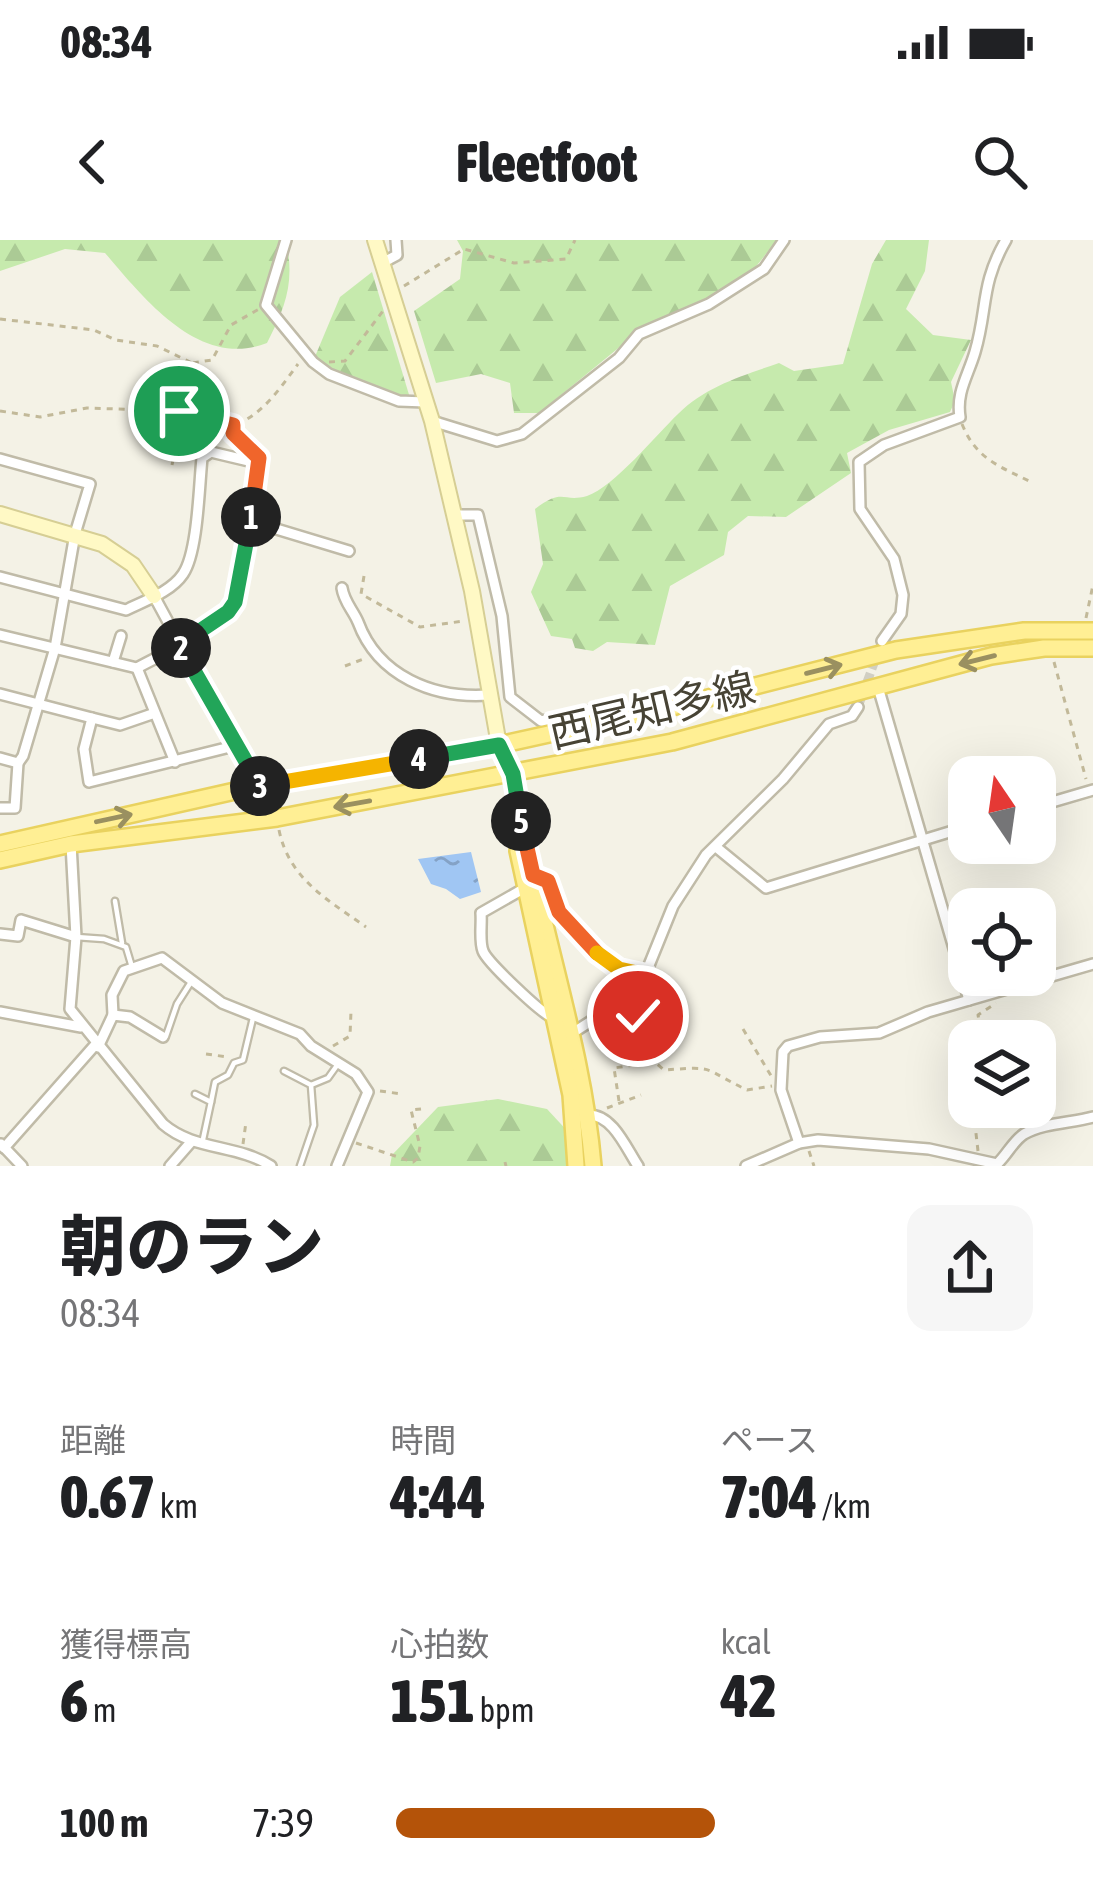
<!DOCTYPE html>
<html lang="ja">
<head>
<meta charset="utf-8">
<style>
	:root { --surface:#fff; --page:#f6f6f6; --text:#202124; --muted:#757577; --accent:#b45309 }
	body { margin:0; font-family:"Asap Condensed","Noto Sans JP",sans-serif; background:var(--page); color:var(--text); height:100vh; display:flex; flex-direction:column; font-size:45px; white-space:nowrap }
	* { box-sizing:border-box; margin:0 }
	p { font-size:39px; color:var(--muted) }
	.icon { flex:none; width:66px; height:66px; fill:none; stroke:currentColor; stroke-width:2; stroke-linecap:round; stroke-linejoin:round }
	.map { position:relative; height:926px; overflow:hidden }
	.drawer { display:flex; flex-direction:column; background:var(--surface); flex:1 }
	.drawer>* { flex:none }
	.needle { width:78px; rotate:347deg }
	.buttons { position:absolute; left:948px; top:516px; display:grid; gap:24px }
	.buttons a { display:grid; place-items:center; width:108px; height:108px; border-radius:24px; background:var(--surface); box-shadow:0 12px 48px #0002; font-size:60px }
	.pin { position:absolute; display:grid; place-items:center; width:102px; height:102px; color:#fff; margin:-51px; border:6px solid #fff; border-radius:50%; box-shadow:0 3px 12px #0007 }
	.km { position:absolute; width:60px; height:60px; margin:-30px; border-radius:50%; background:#222; color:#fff; font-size:33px; line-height:60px; text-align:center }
	.round { display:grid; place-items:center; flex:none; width:126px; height:126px; border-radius:24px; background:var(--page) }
	.summary { display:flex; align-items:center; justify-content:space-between; height:204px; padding:0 60px }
	h1 { font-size:66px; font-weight:800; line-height:90px }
	.metrics { display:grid; grid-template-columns:repeat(3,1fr); gap:18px; height:204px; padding:12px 60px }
	.metrics div { display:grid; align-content:center }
	.metrics b { font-size:60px; font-weight:800 }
	.metrics small { font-size:33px; font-weight:400 }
	.metrics p { font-size:33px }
	ul { padding:0 60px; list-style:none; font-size:39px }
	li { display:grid; grid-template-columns:192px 144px 1fr; align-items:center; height:90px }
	li i { height:30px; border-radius:15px; background:var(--accent) }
	.status { display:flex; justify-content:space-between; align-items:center; height:84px; padding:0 60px; background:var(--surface); direction:ltr }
	.status svg { height:33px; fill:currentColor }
	header { display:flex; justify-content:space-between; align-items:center; height:156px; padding:0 60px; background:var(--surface); font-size:54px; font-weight:800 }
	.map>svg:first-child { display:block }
	.forest { fill:url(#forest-firs) }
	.water { fill:url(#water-ripples) }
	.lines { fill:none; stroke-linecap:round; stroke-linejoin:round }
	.street-tunnel { stroke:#d1cfc3; stroke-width:9; stroke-dasharray:9 4.5; stroke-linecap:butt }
	.lane-casing { stroke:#c0bba8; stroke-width:9 }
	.street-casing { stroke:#c0bba8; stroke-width:14 }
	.secondary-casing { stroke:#d6ce94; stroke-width:18 }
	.primary-casing { stroke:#e9d25f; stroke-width:20 }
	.path { stroke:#c2b999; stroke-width:3; stroke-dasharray:6 6; stroke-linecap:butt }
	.lane { stroke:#fff; stroke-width:4.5 }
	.street { stroke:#fff; stroke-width:9 }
	.secondary { stroke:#fff9c5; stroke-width:14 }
	.primary { stroke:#ffef94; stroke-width:15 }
	.oneway { stroke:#9a9060 }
	.split-1-casing { stroke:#fff; stroke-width:24 }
	.split-2-casing { stroke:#fff; stroke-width:24 }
	.split-3-casing { stroke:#fff; stroke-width:24 }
	.split-4-casing { stroke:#fff; stroke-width:24 }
	.split-5-casing { stroke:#fff; stroke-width:24 }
	.split-6-casing { stroke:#fff; stroke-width:24 }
	.split-7-casing { stroke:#fff; stroke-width:24 }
	.split-1 { stroke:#f0652b; stroke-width:15 }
	.split-2 { stroke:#22a559; stroke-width:15 }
	.split-3 { stroke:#22a559; stroke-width:15 }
	.split-4 { stroke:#f5b400; stroke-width:15 }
	.split-5 { stroke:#22a559; stroke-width:15 }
	.split-6 { stroke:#f0652b; stroke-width:15 }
	.split-7 { stroke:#f5b400; stroke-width:15 }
	.labels { text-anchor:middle; stroke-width:9; stroke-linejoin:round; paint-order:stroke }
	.street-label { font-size:42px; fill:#474335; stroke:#fff }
</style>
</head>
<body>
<div class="status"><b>08:34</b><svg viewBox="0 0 49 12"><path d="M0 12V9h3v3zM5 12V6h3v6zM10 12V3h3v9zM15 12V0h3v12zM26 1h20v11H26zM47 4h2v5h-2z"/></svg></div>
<header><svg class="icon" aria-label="back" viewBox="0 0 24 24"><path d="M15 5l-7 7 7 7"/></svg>Fleetfoot<svg class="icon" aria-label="search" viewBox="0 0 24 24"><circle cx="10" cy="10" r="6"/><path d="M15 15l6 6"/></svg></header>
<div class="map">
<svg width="1093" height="926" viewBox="0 0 1093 926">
	<defs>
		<pattern id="forest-firs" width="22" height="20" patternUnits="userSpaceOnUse" patternTransform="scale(3)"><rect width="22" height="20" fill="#c6eaad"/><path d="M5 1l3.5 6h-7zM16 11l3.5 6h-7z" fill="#abca95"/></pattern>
		<pattern id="water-ripples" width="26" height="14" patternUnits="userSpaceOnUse" patternTransform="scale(3)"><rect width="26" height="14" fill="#a0c6f3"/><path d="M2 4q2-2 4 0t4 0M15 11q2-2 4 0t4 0" fill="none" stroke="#84a2c6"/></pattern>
	</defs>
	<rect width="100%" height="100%" fill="#f4f2e6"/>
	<g class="forest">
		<path d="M0 0H286C295 42 286 66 267 103 199 130 143 57 105 13L65 9 0 31Z"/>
		<path d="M457 0H777L754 29 708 60 649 83 539 173H514L510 143 481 134 436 143 414 71 460 39 463 11Z"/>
		<path d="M886 0H929L925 31 906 69 933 95 971 100 951 142 955 161 950 172 889 190 847 213 851 233 786 277 748 276 728 292 724 315 670 346 655 405 607 402 593 411 575 408 572 399 551 396 531 352 543 324 535 269C564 247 562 263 587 256 614 247 657 194 678 174 706 146 742 136 779 123L794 131 843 124 872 24Z"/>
		<path d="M372 32 410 158 335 134 314 119 340 57Z"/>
		<path d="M498 859 547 869 585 910 587 926H390L392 915 438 867Z"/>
	</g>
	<path class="water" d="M471 612 481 652 460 659 446 649 431 644 418 619Z"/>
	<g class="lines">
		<path class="street-tunnel" d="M858 467 882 401"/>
		<g class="lane-casing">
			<g id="lane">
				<path d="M115 661 122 703"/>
				<path d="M76 697 104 699 126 707 132 727"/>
				<path d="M166 796 177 764 191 742"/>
				<path d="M284 831 311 845 314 885 300 926"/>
				<path d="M311 845 328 838 338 824"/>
				<path d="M195 854 211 862 202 904"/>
				<path d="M211 862 215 842 228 835 234 823 243 820 253 778"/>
			</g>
		</g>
		<g class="street-casing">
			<g id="street">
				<path d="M286 0 266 65 313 122 329 134 399 161 425 162"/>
				<path d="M382 23 397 15 396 0"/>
				<path d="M432 181 497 201 522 194 619 118 639 94 709 64 764 29 784 0"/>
				<path d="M0 219 90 244 75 294 55 408 23 516 18 523 0 518"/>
				<path d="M454 275H478L502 376 510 457 541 481 621 464 624 475"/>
				<path d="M250 281 349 311"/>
				<path d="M0 337 126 370C144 361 171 352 183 334 198 312 199 246 202 218L211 212 253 222 258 231 241 344C238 353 236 363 229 371 207 396 166 412 137 428L0 395"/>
				<path d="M342 348C344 362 353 370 358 382 378 436 433 459 489 455"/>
				<path d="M154 356 257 546"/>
				<path d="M882 401 901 374 903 355 894 319 860 269 859 222 884 205 960 177C956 152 968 136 975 112 988 68 980 45 1006 0"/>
				<path d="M113 422 121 396"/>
				<path d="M137 428 175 522"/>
				<path d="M878 447 969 760"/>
				<path d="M0 454 92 478 84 509 89 542 234 506"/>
				<path d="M92 478 120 485 152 474"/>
				<path d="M1035 567 1093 550"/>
				<path d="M0 568H15L18 523"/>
				<path d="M71 604 76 697 70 769 163 884C194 911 237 904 271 926"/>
				<path d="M716 607 766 648 969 586"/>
				<path d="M525 648 481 673C482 684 479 701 483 711 487 722 542 774 552 777"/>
				<path d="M0 694 18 696 21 680 76 697"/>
				<path d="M0 772 81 787"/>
				<path d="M113 775 112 755 124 731 162 718 222 763 300 794 311 806 356 834 368 852 337 926"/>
				<path d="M571 794 639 750 673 666 706 615 783 539 829 484 852 476 858 467"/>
				<path d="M98 807 113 775 130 777 163 797"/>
				<path d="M589 875C613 875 626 908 638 926"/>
				<path d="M799 903 781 850 783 812 788 806 820 797 879 793 928 772 1093 724"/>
				<path d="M1 904 22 926"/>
				<path d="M4 908 96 804"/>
				<path d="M997 924C1007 915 1013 901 1024 894 1043 883 1072 883 1093 877"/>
				<path d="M170 926 191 902"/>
				<path d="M746 926 799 903 818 900 929 909 997 924"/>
			</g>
		</g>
		<g class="secondary-casing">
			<g id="secondary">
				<path d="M375 0 432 181 472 351 499 505"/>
				<path d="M0 274 102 304 133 325 154 356"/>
			</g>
		</g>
		<g class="primary-casing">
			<g id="primary">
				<path d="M499 505C520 549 525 599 536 647 557 740 585 831 593 926"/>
				<path d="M0 604 257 546 499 505 685 464 896 410 1024 391H1093"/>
				<path d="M518 611 571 855 576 926"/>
				<path d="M0 620 71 604 277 578 672 502 991 416 1044 408H1093"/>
			</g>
		</g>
		<g class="path">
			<path d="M404 46 464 9 514 23 566 19 575 0"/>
			<path d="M0 79 94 90 116 100 157 106 192 123"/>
			<path d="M329 122 345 121 383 71"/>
			<path d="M178 168 192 123 212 120 231 85 259 69"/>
			<path d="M0 171 40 177 87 168 179 171 234 185C262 176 281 147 298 124"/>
			<path d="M962 184C976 219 999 226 1031 242"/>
			<path d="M233 186V193L251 210"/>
			<path d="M172 225 183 174"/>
			<path d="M364 336 361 354 420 387 464 381"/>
			<path d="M1086 378 1093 345"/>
			<path d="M1054 422 1086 539"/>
			<path d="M345 426 366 418"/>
			<path d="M279 590C289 639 328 660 366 687"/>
			<path d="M551 650C563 684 597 727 635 731"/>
			<path d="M743 789 773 839"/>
			<path d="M641 793 657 824 664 830C718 826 701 828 747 850L772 846"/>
			<path d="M983 801 978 775 996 763"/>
			<path d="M333 806 350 796 351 771"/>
			<path d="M206 814 228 817"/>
			<path d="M380 851 402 854"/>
			<path d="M619 861 614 828 641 824 645 819 641 785 630 765"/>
			<path d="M607 868 641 855"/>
			<path d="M356 903 413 922 418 918 420 906 411 870 421 869"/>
			<path d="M243 904 246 882"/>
			<path d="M809 911 814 926"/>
			<path d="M978 911 974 876 979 867"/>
			<path d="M505 922 506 926"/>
		</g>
		<use href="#lane" class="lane"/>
		<use href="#street" class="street"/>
		<use href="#secondary" class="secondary"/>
		<use href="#primary" class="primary"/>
	</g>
	<defs><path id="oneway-shaft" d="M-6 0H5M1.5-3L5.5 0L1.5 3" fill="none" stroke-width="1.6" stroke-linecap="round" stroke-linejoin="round" transform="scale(3)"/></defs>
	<g class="oneway">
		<use href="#oneway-shaft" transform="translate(977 420) rotate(166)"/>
		<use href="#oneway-shaft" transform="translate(824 429) rotate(-14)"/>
		<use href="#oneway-shaft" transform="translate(352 564) rotate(170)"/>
		<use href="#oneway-shaft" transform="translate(114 578) rotate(-12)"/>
	</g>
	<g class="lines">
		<g class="split-1-casing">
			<path id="split-1" d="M179 171 233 185V193L259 218 251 277"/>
		</g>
		<g class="split-2-casing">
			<path id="split-2" d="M181 408 179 405 228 372 235 362 251 277"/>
		</g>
		<g class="split-3-casing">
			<path id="split-3" d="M181 408 260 546"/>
		</g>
		<g class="split-4-casing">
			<path id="split-4" d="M260 546 419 519"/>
		</g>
		<g class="split-5-casing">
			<path id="split-5" d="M419 519 499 505 513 534 521 581"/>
		</g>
		<g class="split-6-casing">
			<path id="split-6" d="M521 581 533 635 548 641 559 672 597 713"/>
		</g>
		<g class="split-7-casing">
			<path id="split-7" d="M597 713 619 729 646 735 639 750 626 760 638 776"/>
		</g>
		<use href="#split-1" class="split-1"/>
		<use href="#split-2" class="split-2"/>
		<use href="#split-3" class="split-3"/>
		<use href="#split-4" class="split-4"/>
		<use href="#split-5" class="split-5"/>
		<use href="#split-6" class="split-6"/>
		<use href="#split-7" class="split-7"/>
	</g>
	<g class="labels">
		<g class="street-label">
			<text transform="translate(652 470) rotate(-13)" y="15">西尾知多線</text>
		</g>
	</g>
</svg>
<div class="buttons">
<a><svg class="needle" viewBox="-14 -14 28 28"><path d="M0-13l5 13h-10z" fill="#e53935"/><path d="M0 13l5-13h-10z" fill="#757577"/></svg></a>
<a><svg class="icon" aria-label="locate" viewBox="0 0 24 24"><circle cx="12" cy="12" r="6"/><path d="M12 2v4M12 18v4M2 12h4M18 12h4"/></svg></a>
<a><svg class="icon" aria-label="layers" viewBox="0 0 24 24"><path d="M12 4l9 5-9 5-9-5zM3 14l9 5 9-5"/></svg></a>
</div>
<div class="pin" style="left:179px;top:171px;background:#1e9e55"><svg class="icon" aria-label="arrive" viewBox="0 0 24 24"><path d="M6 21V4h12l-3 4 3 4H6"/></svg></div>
<div class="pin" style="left:638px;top:776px;background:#d93025"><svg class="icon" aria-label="check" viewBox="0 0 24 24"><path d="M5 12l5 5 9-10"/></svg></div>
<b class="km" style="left:251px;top:277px">1</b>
<b class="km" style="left:181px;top:408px">2</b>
<b class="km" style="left:260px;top:546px">3</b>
<b class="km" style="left:419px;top:519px">4</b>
<b class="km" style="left:521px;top:581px">5</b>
</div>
<section class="drawer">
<div class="summary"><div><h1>朝のラン</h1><p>08:34</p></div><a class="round"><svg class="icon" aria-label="share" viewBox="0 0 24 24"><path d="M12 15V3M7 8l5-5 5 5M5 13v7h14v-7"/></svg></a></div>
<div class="metrics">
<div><p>距離</p><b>0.67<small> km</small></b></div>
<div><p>時間</p><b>4:44</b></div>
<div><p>ペース</p><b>7:04<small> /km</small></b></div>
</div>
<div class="metrics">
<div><p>獲得標高</p><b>6<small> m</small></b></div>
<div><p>心拍数</p><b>151<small> bpm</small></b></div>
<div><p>kcal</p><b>42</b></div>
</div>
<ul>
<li><b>100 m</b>7:39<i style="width:50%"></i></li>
</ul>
</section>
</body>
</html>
